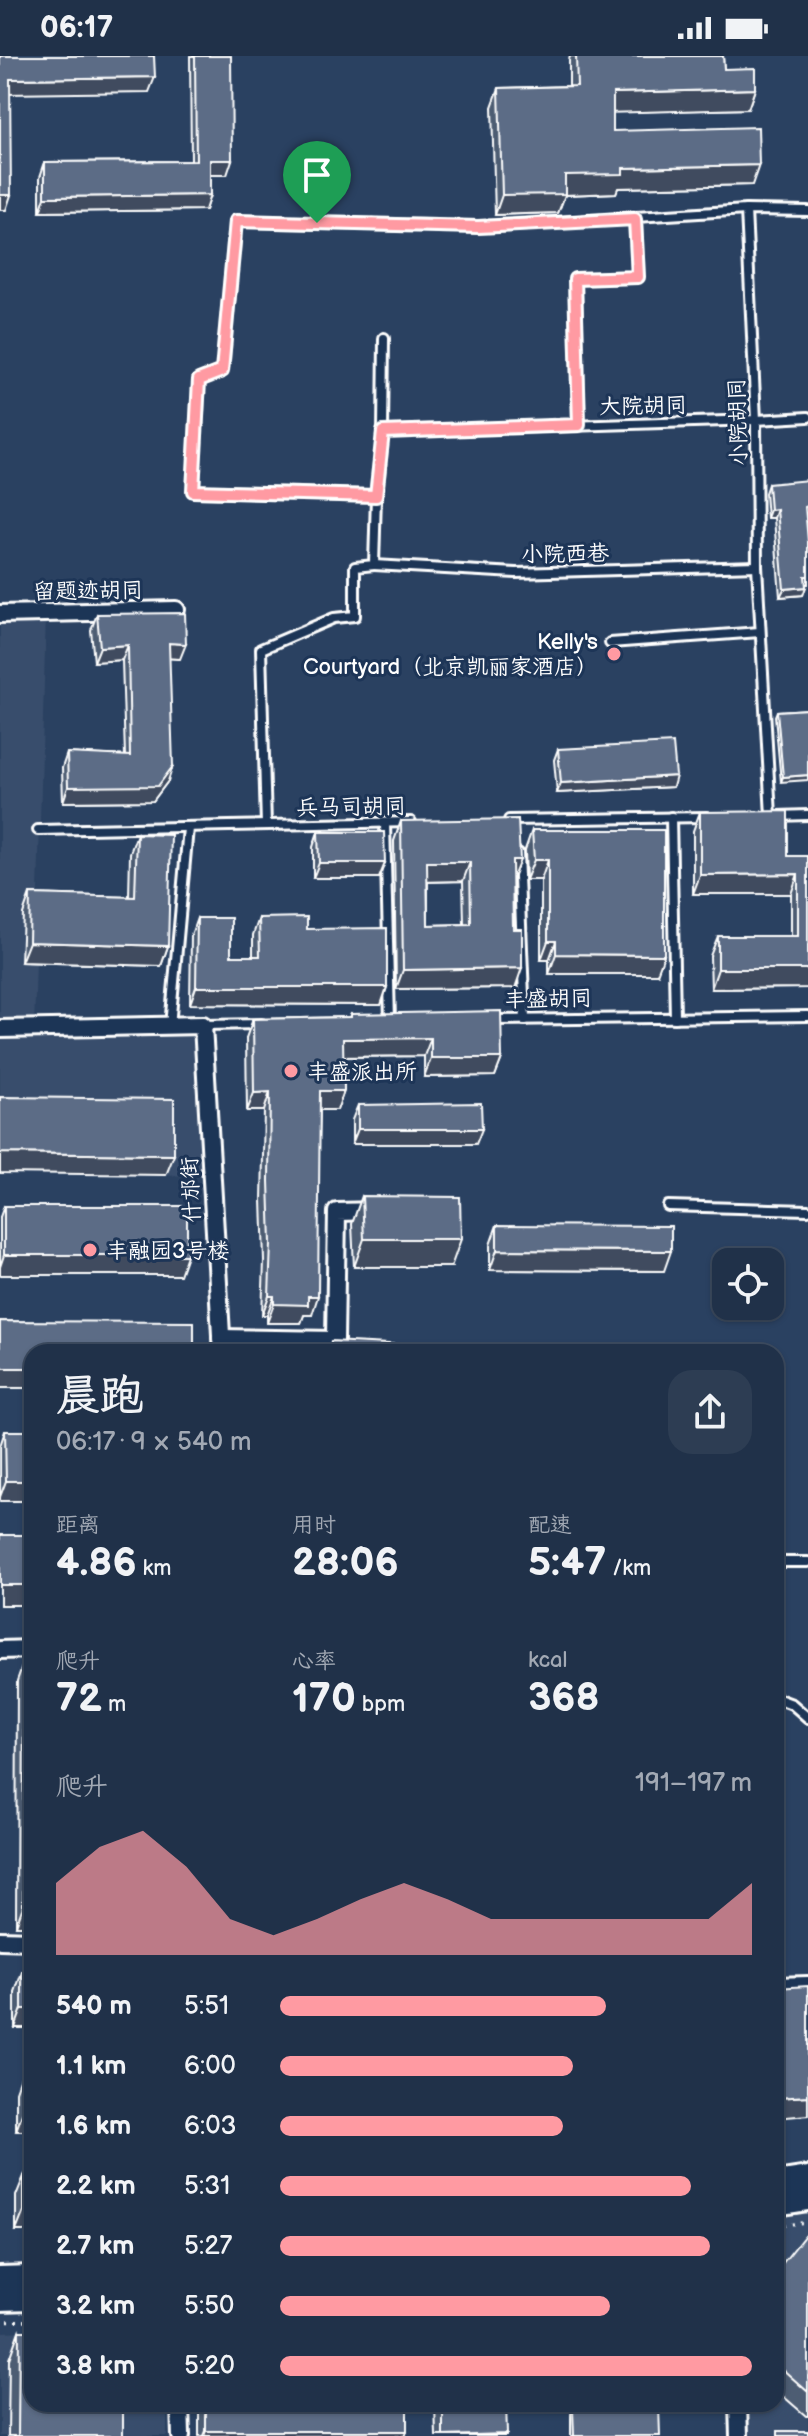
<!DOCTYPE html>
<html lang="zh">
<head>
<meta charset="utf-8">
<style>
	:root { --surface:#203149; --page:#2d3d53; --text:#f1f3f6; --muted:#a2a9b4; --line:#3d4c61; --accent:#ff9aa2 }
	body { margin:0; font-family:"Balsamiq Sans","LXGW WenKai TC",sans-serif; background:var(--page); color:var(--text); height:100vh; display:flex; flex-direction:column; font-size:30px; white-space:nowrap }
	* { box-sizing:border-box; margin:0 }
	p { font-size:26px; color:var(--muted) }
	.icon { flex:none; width:44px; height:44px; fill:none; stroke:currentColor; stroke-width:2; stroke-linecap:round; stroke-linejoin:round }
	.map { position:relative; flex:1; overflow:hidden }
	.panel { position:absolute; left:24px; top:1288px; width:760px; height:1068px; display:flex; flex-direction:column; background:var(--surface); border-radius:24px; box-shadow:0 2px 6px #0004,0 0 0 2px var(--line) }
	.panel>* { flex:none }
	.tools { position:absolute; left:712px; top:1192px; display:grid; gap:16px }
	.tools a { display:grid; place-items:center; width:72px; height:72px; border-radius:16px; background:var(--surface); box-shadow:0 2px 6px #0004,0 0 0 2px var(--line); font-size:40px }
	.pin { position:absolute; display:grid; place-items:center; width:68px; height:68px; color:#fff; margin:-82px -34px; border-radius:50% 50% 50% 0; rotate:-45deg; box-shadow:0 0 8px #0007 }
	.pin .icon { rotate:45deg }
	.round { display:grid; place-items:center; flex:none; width:84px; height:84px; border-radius:24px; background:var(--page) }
	.summary { display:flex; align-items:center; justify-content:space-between; height:136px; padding:0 32px }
	h1 { font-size:44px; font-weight:700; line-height:60px }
	.stats { display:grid; grid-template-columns:repeat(3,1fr); gap:12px; height:136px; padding:8px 32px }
	.stats div { display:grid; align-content:center }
	.stats b { font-size:40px; font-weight:700 }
	.stats small { font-size:22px; font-weight:400 }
	.stats p { font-size:22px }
	.chart { height:224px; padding:16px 32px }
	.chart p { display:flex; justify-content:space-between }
	.chart svg { width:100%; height:144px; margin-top:8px; fill:var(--accent); opacity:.7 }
	ul { padding:0 32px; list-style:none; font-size:26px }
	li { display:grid; grid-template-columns:128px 96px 1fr; align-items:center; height:60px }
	li i { height:20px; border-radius:10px; background:var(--accent) }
	.status { display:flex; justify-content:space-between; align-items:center; height:56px; padding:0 40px; background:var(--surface); direction:ltr }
	.status svg { height:22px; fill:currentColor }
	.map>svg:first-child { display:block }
	.built { fill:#394e6c }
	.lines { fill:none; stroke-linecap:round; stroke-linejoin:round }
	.service-casing { stroke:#fff; stroke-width:14 }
	.minor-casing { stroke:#fff; stroke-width:22 }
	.secondary-casing { stroke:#fff; stroke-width:28 }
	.path { stroke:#fff; stroke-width:3; stroke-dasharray:2 6; stroke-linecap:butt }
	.service { stroke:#1d3557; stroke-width:8 }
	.minor { stroke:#1d3557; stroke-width:16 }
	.secondary { stroke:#1d3557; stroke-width:22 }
	.wall { fill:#4e5d73; stroke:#fff; stroke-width:2; fill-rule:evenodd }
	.shaded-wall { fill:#404c5e; stroke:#fff; stroke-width:2 }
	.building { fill:#5b6c86; stroke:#fff; stroke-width:2; fill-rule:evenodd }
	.route-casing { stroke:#fff; stroke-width:16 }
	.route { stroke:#ff9aa2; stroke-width:10 }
	.poi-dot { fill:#ff9aa2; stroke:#1d3557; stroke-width:3 }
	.labels { text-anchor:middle; stroke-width:6; stroke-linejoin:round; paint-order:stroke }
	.street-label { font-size:22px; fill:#fff; stroke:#1d3557 }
	.poi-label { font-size:22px; fill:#fff; stroke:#1d3557; text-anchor:start }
</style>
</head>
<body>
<div class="status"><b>06:17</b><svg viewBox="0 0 49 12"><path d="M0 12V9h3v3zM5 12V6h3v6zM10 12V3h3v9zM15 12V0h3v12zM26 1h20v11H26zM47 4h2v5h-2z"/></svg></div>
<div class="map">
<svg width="808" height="2380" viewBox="0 0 808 2380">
	<rect width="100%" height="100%" fill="#2a4161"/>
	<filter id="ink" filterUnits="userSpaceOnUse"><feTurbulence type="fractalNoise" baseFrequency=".0125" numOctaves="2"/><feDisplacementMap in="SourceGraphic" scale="16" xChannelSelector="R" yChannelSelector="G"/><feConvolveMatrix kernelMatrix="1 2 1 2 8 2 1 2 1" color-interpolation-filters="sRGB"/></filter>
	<g filter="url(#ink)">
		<g class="built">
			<path d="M0 557H46L34 972 203 969 212 1120 0 1117Z"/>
			<path d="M808 2144V2379L739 2380 738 2348H776V2148Z"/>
			<path d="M32 2275V2348H167V2380H0V2276Z"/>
		</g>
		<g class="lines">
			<g class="service-casing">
				<g id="service">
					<path d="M746 154 756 364 757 510 771 760"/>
					<path d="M384 282 383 376 376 440 193 435 199 324 222 315 236 165 478 171 746 154 808 155"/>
					<path d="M579 369 575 223 638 221 635 163"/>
					<path d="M383 376 756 364 808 361"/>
					<path d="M374 509 516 517 757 510"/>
					<path d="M610 587 760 576"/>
					<path d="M777 760 808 759"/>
					<path d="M671 761 675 962"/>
					<path d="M509 764 707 761"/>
					<path d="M385 767 390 965"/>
					<path d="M266 769 261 593 334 562 355 560V511L374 509 376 440"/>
					<path d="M38 774 411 766"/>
					<path d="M518 797 525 964"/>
					<path d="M491 964 808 960"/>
					<path d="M203 969 262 968"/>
					<path d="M170 970 188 772"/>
					<path d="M668 1150 808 1154"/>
					<path d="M776 1506H808"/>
					<path d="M776 1642 792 1648 808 1662"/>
				</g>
			</g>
			<g class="minor-casing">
				<g id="minor">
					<path d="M0 558 176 554"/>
					<path d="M0 973 203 969 222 1296"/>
					<path d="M221 1282 335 1284 337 1156 377 1155"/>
					<path d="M0 1594 32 1593"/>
					<path d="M0 1884 32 1885"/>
					<path d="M776 1930 808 1929"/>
					<path d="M180 2348 181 2380"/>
					<path d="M738 2348 739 2380"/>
				</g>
			</g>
			<g class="secondary-casing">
				<g id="secondary">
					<path d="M776 2127 808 2122"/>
					<path d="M776 2148 808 2143"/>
					<path d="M0 2222 32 2221"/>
					<path d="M0 2243 32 2242"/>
				</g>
			</g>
			<g class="path">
				<path d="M776 2105 784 2104"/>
				<path d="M776 2170 808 2166"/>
				<path d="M0 2265 32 2264"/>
			</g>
			<use href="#service" class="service"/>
			<use href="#minor" class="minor"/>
			<use href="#secondary" class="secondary"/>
		</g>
		<g class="wall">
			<path d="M190 0H231L227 119H210V139L205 154 40 156V121L45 106 191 105Z"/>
			<path d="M570 0H723L724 13 755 33 748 53 613 56V75L752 129 618 132 616 137 565 139 558 157 495 159 492 51 499 32 569 30V4Z"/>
			<path d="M768 428 808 458 806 459 808 486V528H806L803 539 780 541 774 462H767L765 437Z"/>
			<path d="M97 558 180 603 169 602 168 725 153 745 63 746 62 712 67 697 125 700 122 604 94 606 91 574Z"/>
			<path d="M808 653 781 726 775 660 777 655Z"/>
			<path d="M558 693 673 731 557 737 554 704Z"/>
			<path d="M700 756 788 800H808V932L711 933 710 900 718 880H791V838H693V775Z"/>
			<path d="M401 765 512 824 513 873 515 932 396 933 394 785ZM463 825 464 868 428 869V826Z"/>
			<path d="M532 774 657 918H549V904H541V824H526L525 794Z"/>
			<path d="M318 776 379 822H313V791Z"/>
			<path d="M137 778 168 890 161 910 21 906 23 858 30 838 129 841 130 797Z"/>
			<path d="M197 862 231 900H253V879L259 862 307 873 387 931 381 949 190 948 191 879Z"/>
			<path d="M351 958 502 1002 495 1020 424 1021V1000L343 1001 344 1035 337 1054H320L312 1259H304L301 1267H267V1259H262L264 1205 262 1144 264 1055H247L246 982 253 963 349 961Z"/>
			<path d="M358 1049 476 1088H352V1064Z"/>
			<path d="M362 1140 451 1211H354L352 1168Z"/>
			<path d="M4 1150 180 1219H0V1161Z"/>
			<path d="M497 1169 664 1215 490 1214V1189Z"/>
			<path d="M5 1375H32V1445H0V1390Z"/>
			<path d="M24 1605H32V1870H16L17 1625Z"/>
			<path d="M22 1916H32V1972H15V1936Z"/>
			<path d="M23 2015H32V2075H16V2035Z"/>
			<path d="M24 2120 32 2175H16V2140Z"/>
			<path d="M808 2179V2360H806L776 2334V2224L782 2208Z"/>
			<path d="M19 2275 32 2348H141V2349H123V2380H8L9 2303Z"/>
			<path d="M199 2348H407V2375L405 2380H199Z"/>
			<path d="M435 2348H506V2380H436Z"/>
			<path d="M573 2353 660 2380H571V2358Z"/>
		</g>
		<g class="shaded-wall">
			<path d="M155 21 149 36 5 38 10 23Z"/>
			<path d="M755 33 748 53 605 57 613 37Z"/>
			<path d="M210 104H232L227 119H204Z"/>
			<path d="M759 109 752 129 618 132 616 137 565 139 558 157 495 159 502 139 565 119 623 112Z"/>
			<path d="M0 139H11L6 154H0Z"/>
			<path d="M210 139 205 154 40 156 45 141Z"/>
			<path d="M777 453 774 462H767L770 454Z"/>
			<path d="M806 531 803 539 780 541 784 533Z"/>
			<path d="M169 587 186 588 180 603 163 602Z"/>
			<path d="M128 589 122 604 94 606 100 591Z"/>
			<path d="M173 710 168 725 153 745 63 746 68 731Z"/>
			<path d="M808 719V724L781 726 783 721Z"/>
			<path d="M676 720 673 731 557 737 561 727Z"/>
			<path d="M512 804H520L512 824Z"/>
			<path d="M534 804H548L541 824H526Z"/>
			<path d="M427 806H470L463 825 420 826Z"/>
			<path d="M319 807H385L379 822H313Z"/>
			<path d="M798 818 791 838H693L700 819Z"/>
			<path d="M548 885H556L549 904H541Z"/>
			<path d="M29 886 168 890 161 910 21 906Z"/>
			<path d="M556 898 664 899 657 918H549Z"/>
			<path d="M522 912 515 932 396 933 403 914Z"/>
			<path d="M718 913H808V932L711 933Z"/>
			<path d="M196 931H387L381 949 190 948Z"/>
			<path d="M431 982 424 1000 336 1001 343 983Z"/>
			<path d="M431 1002H502L495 1020 424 1021Z"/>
			<path d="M320 1035H344L337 1054H313Z"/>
			<path d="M270 1036 264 1055H247L254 1037Z"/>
			<path d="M358 1073H482L476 1088H352Z"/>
			<path d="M0 1097 174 1099 166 1119 0 1117Z"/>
			<path d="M364 1183H461L451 1211H354Z"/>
			<path d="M497 1194 671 1195 664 1215 490 1214Z"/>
			<path d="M4 1199H187L180 1219H0V1211Z"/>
			<path d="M269 1240H274L267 1259H262Z"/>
			<path d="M308 1240H318L312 1259H304L301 1267H267L274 1248Z"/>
			<rect x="0" y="1312" width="32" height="20"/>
			<path d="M6 1425H32V1445H0V1441Z"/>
			<rect x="0" y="1529" width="32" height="20"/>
			<path d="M23 1850H32V1870H16Z"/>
			<path d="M22 1953H32V1972H15Z"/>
			<path d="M808 2040V2059L776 2062V2042Z"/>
			<path d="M23 2055 32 2056V2075H16Z"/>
			<path d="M24 2155H32V2175H16Z"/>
			<path d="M114 2348H141V2349H113Z"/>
			<path d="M206 2375H407L405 2380H204Z"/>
		</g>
		<g class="building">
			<path d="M0 0H154L155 21 10 23 11 139H0Z"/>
			<path d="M195 0H231L232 104H210V139L45 141V106L196 105Z"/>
			<path d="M576 0H723L724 13 755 12V33L613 37V75L758 71 759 109 623 112V118L565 119V138L502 139 499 32 577 30Z"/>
			<path d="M808 424V450L805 451 808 486V520H805L806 531 784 533 777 453 770 454 768 428Z"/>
			<path d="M185 557 186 588 169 587 173 710 158 730 68 731 67 697 130 700 128 589 100 591 97 558Z"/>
			<path d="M808 653V719L783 721 777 655Z"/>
			<path d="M673 687 676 720 561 727 558 693Z"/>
			<path d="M788 755V800H808V913H718V880H798V818L700 819V756Z"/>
			<path d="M518 763 520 804H512L513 873H522V912L403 914 401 765ZM427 806H470L471 868 428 869Z"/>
			<path d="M532 774H664V899L556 898V885H548V804H534Z"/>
			<path d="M318 776H384L385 807H319Z"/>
			<path d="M137 778 171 779 168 890 29 886 30 838 135 841Z"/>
			<path d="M307 861V873L387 872V931H196L197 862H231V900H260L259 862Z"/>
			<path d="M501 955 502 1002H431V982L343 983 344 1035H320L318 1240H308V1249L274 1248V1240H269L271 1187 269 1125 270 1036 254 1037 253 963 351 961V958Z"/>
			<path d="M0 1041 174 1043V1099L0 1097Z"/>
			<path d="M481 1047 482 1073H358V1049Z"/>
			<path d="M362 1140 460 1141 461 1183H364Z"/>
			<rect x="4" y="1150" width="183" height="49"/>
			<path d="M497 1169 671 1170V1195L497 1194Z"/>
			<path d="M0 1265 194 1266V1296H32V1312H0Z"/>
			<path d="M331 1285 483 1293V1296H329Z"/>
			<path d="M5 1375H32V1425H6Z"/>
			<rect x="0" y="1479" width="32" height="50"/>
			<path d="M24 1605H32V1850H23Z"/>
			<rect x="22" y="1916" width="10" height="37"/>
			<path d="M808 1930V2040L776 2042V1932Z"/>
			<path d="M23 2015H32V2056L23 2055Z"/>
			<rect x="24" y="2120" width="8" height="35"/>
			<path d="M805 2179H808V2336L780 2311 779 2260H783L782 2208Z"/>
			<path d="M19 2275H32V2348H123V2380H18Z"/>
			<rect x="206" y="2348" width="201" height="27"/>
			<path d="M443 2348H506L507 2378 443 2380Z"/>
			<path d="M659 2350 660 2380H574L573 2353Z"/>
			<rect x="778" y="2375" width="30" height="5"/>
		</g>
	</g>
	<g class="lines" filter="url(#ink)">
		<g class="route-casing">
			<path id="route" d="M635 163 638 221 575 223 579 369 383 376 376 440 193 435 199 324 222 315 236 165 478 171Z"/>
		</g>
		<use href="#route" class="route"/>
	</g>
	<g class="poi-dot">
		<circle cx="614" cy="598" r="8"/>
		<circle cx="291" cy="1015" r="8"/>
		<circle cx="90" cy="1194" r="8"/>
	</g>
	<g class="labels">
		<g class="street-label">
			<text transform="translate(643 349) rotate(-1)" y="8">大院胡同</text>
			<text transform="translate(737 366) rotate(-92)" y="8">小院胡同</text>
			<text transform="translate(565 497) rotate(-1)" y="8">小院西巷</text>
			<text transform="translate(88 534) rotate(-1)" y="8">留题迹胡同</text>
			<text transform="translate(351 750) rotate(-1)" y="8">兵马司胡同</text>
			<text transform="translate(548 942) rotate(-1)" y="8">丰盛胡同</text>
			<text transform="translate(190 1134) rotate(-93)" y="8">什邡街</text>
		</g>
		<g class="poi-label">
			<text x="598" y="593" text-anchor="end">Kelly's<tspan x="598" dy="25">Courtyard（北京凯丽家酒店）</tspan></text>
			<text x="307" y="1023">丰盛派出所</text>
			<text x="106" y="1202">丰融园3号楼</text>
		</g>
	</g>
</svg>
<div class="tools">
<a><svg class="icon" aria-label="locate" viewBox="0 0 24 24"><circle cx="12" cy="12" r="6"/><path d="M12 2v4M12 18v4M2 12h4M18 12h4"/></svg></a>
</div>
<div class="pin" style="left:317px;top:167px;background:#1e9e55"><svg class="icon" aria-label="arrive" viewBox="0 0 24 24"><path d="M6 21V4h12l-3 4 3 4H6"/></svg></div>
<section class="panel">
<div class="summary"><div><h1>晨跑</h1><p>06:17 · 9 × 540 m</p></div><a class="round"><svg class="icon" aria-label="share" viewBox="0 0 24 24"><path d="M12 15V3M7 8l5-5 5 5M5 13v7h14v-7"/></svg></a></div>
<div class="stats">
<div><p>距离</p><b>4.86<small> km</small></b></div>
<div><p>用时</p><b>28:06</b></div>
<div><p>配速</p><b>5:47<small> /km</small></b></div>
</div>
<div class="stats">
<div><p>爬升</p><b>72<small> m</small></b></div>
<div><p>心率</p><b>170<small> bpm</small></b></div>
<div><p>kcal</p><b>368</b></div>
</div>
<div class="chart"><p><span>爬升</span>191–197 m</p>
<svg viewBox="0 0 160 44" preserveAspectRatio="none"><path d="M0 44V22L10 11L20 6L30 17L40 33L50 38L60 33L70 27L80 22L90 27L100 33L110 33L120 33L130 33L140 33L150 33L160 22V44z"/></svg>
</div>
<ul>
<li><b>540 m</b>5:51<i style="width:69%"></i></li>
<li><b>1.1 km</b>6:00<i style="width:62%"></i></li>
<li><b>1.6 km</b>6:03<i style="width:60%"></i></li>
<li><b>2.2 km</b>5:31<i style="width:87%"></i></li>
<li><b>2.7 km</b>5:27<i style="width:91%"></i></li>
<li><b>3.2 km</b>5:50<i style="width:70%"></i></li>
<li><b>3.8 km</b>5:20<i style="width:100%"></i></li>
</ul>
</section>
</div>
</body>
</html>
